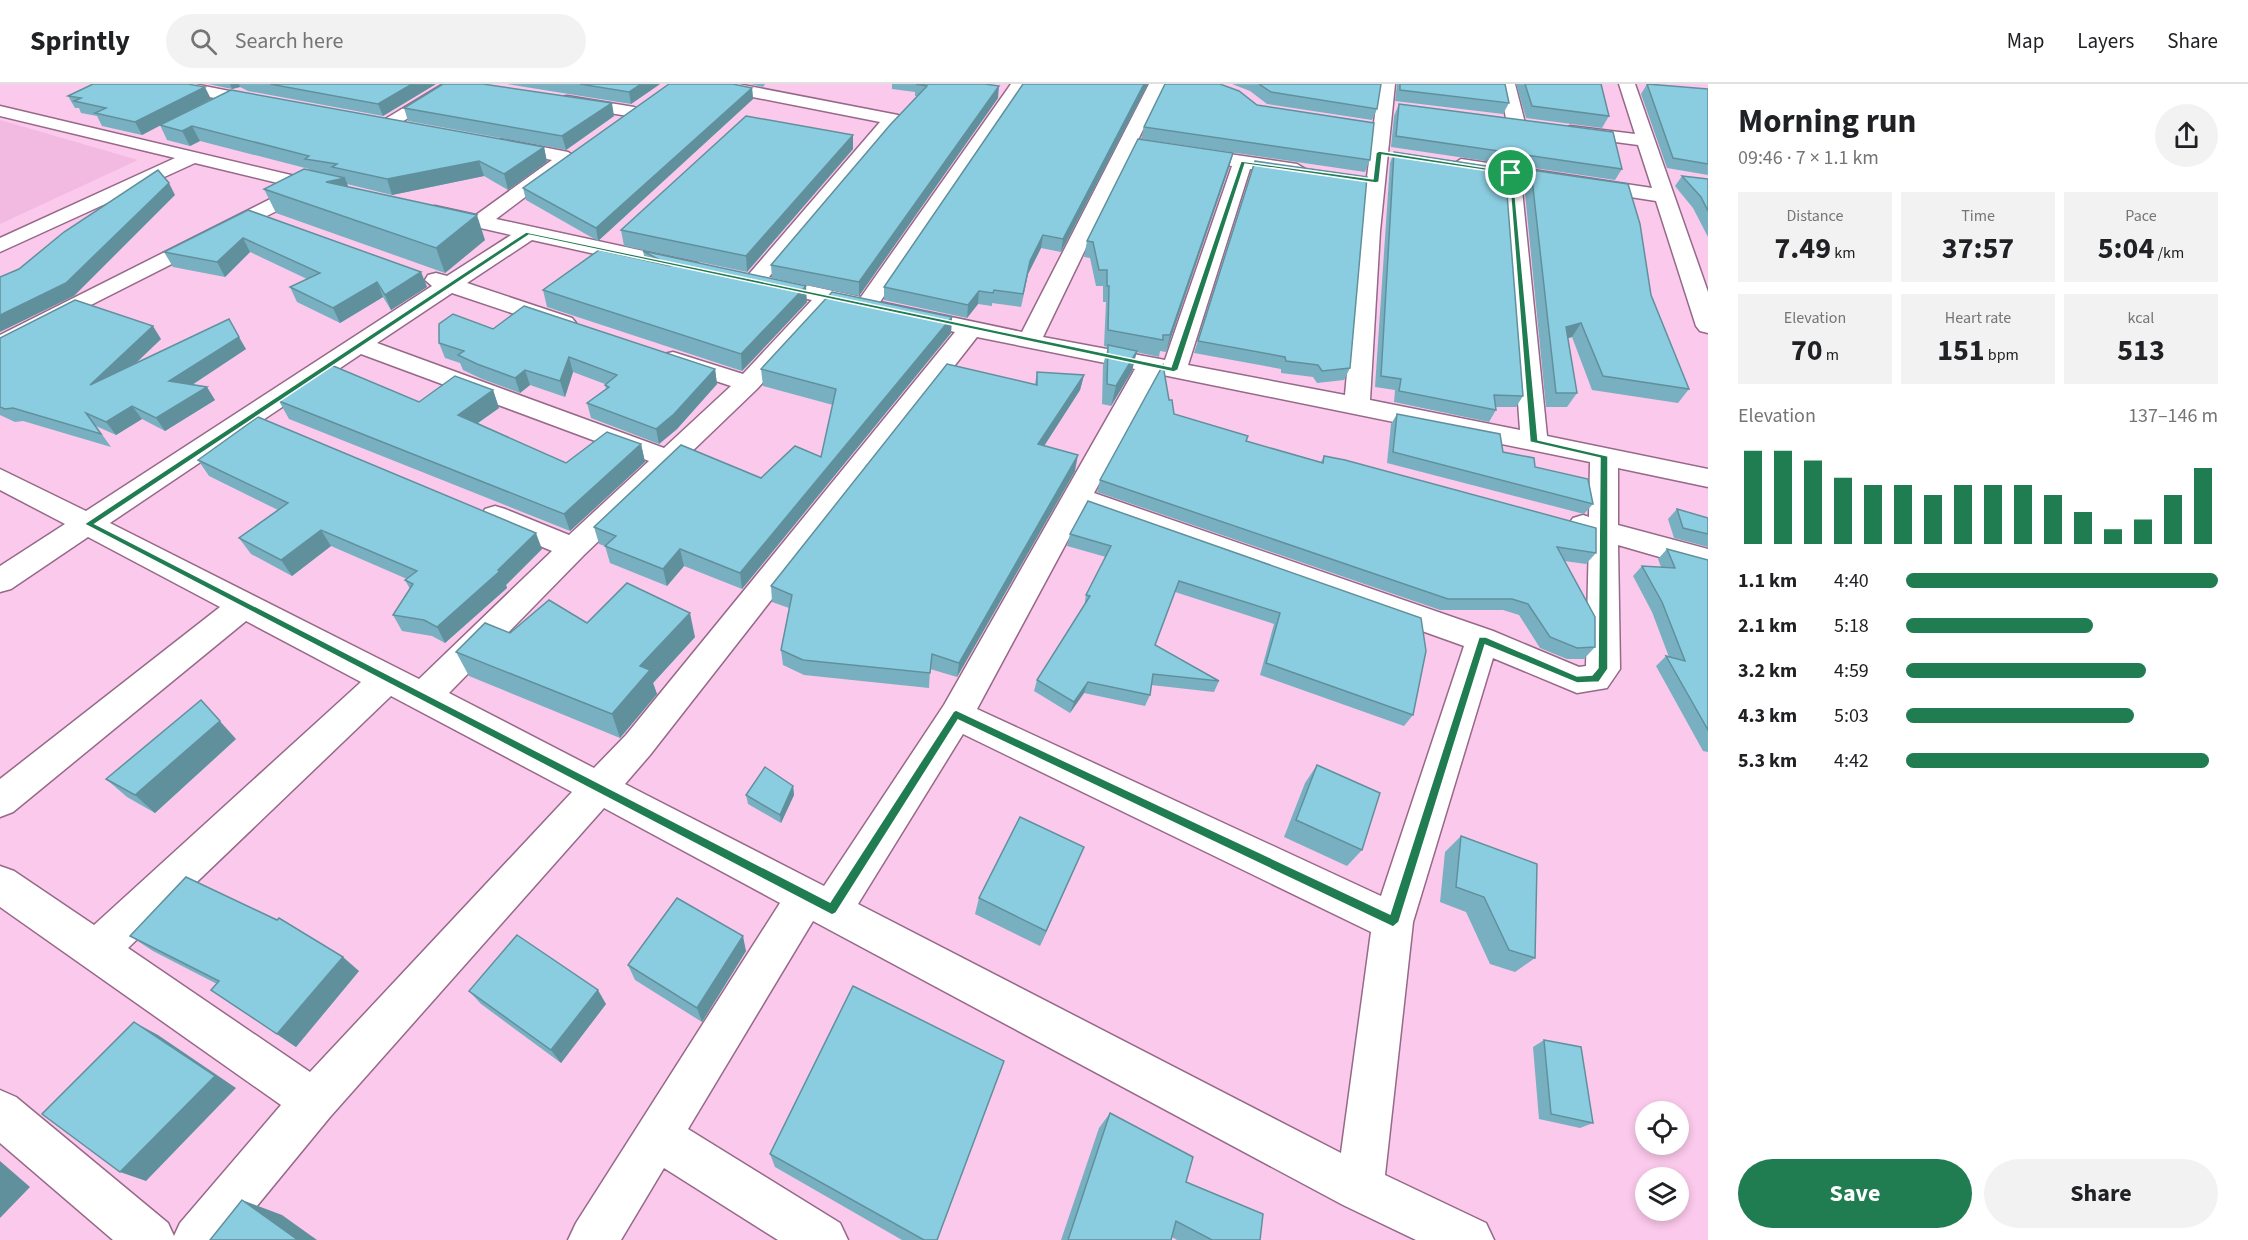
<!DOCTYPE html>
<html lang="en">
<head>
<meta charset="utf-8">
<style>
	:root { --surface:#fff; --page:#f2f2f2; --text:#202124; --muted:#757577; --line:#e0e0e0; --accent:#207c51 }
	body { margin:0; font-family:"Source Sans 3",sans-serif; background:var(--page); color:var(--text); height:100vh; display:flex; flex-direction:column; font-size:22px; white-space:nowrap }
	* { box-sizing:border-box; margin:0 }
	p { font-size:20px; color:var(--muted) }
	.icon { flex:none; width:33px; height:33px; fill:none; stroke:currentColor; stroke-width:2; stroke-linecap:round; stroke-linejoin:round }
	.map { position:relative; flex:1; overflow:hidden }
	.side { display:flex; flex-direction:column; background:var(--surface); width:540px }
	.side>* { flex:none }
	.fabs { position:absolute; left:1635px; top:1017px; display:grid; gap:12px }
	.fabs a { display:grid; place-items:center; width:54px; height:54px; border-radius:50%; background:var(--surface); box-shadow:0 3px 9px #0003; font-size:30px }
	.pin { position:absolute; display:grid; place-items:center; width:51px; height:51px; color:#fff; margin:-26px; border:3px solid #fff; border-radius:50%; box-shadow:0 2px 6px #0007 }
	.round { display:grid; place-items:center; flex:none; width:63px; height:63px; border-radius:32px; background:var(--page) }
	.headline { display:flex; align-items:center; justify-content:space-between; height:102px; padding:0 30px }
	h1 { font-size:33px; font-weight:700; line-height:45px }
	.stats { display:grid; grid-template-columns:repeat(3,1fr); gap:9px; height:102px; padding:6px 30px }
	.stats div { display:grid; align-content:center; border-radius:0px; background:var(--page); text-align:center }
	.stats b { font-size:30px; font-weight:700 }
	.stats small { font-size:16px; font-weight:400 }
	.stats p { font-size:16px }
	.chart { height:168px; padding:12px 30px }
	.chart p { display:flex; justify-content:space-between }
	.chart svg { width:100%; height:108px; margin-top:6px; stroke:var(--accent); stroke-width:6 }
	.button { display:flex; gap:12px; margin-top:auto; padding:12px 30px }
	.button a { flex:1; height:69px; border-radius:36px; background:var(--accent); color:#fff; font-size:24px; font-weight:700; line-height:69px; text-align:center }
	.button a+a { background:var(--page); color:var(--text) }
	ul { padding:0 30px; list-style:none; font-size:20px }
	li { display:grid; grid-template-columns:96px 72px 1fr; align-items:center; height:45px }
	li i { height:15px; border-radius:8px; background:var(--accent) }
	header { display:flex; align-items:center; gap:36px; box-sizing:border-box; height:84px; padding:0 30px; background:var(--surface); border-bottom:2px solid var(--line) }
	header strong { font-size:28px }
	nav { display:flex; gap:33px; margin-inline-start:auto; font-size:21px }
	.search { width:420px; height:54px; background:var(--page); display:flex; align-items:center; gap:15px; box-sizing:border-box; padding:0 21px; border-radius:33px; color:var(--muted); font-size:22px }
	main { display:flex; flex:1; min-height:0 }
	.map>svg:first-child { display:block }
	.built { fill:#f3bae1 }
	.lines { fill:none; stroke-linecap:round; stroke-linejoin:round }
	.minor-casing { stroke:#966988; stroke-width:3 }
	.minor { fill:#fff; fill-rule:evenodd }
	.wall { fill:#78b0c1 }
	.shaded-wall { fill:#61909d }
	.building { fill:#8bcde0; stroke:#61909d; stroke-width:1.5 }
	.route { fill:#207c51; stroke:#fff; stroke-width:1.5; fill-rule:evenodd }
</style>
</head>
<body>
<header>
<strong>Sprintly</strong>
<div class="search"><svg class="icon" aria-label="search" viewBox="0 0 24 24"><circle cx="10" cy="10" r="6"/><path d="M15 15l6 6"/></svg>Search here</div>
<nav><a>Map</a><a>Layers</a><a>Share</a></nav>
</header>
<main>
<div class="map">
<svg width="1708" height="1156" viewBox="0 0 1708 1156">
	<rect width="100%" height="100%" fill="#fbc9eb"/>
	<path class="built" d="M0 36 138 76 0 140Z"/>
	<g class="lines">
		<g class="minor-casing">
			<g id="minor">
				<path d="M161 0H194L265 14 274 19 265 24 169 5Z"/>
				<path d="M443 0 451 5 449 9 392 44 386 45 377 40Z"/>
				<path d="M704 0H738L898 31 901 35 898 39 769 193 861 213 1011 0H1027L880 218 1022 248 1149 0H1165L1043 253 1165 276 1232 82 1188 76 1179 70 1188 64 1297 80 1307 86 1304 90 1297 92 1250 85 1188 281 1345 311 1360 147 1379 0H1395L1380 147 1370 316 1520 346 1502 93 1461 87 1452 81 1461 75 1652 104 1638 61 1570 52 1561 47 1570 42 1635 50 1619 0H1635L1708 208V249L1700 247 1696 242 1656 117 1521 96 1547 352 1708 385V403L1618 384V441L1708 465V487L1618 461 1620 585 1607 604 1577 609 1493 574 1413 838 1385 1091 1486 1139 1494 1156H1416L1343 1121 813 837 688 1045 840 1139 848 1156H778L664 1084 621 1156H568L576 1139 780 819 604 724 330 1033 229 1156H113L0 1059V1006L16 1013 168 1139 174 1152 180 1139 281 1021 0 823V782L14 787 94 841 361 598 246 537 13 728 0 733V695L220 523 88 453 11 505 0 508V482L65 440 0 406V385L86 427 432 202 425 196 428 191 436 189 447 192 511 151 428 132 425 128 428 124 435 122 476 131 552 76 495 65 493 61 502 55 568 68 577 74 496 135 690 177 698 179 701 184 698 189 690 191 532 156 467 199 572 234 576 239 572 244H556L452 209 377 259 664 364 731 302 664 280 661 275 664 270 673 268 743 290 812 216 746 202 743 197 880 38 712 5ZM832 221 955 248 626 651 594 684 449 609 584 471 757 305ZM977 253 1135 285 944 621 824 802 625 700 650 671ZM361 270 649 377 569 451 505 425 495 422 485 425 481 432 485 439 552 467 419 595 110 439ZM1158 290 1590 378 1589 433 1583 431 1573 434 1568 441 1573 448 1589 453 1586 582 1579 583 1493 547 1094 409ZM1084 426 1464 562 1381 812 977 625ZM391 612 572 708 310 988 128 864ZM963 650 1371 848 1341 1069 858 820Z"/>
				<path d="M1499 0H1515L1525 39 1522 43H1510L1507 39Z"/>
				<path d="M567 12 634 23 643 28 634 33 561 21 558 17 561 13Z"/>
				<path d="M0 22 333 101 336 105 326 111 314 108 0 267V251L294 103 195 79 0 168V154L175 74 0 32Z"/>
			</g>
		</g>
		<use href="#minor" class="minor"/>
	</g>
	<g class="wall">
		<path d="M208 0H436L383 32 248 7 240 3 232 5Z"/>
		<path d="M507 0H660L631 20Z"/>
		<path d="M750 0H765L763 3Z"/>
		<path d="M892 0H985L998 14 859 212 772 194 771 181 918 12H915V8L892 5Z"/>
		<path d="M1023 0H1148L1061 168 1041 164 1028 190 1021 223 992 219V222L978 220 967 234 884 216V203Z"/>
		<path d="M1232 0H1381L1377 25 1372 36 1267 20 1250 7Z"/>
		<path d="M1397 0H1505L1509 19 1503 30 1395 17Z"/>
		<path d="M1516 0H1601L1609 32 1602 44 1526 34Z"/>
		<path d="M1647 0 1708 5V91L1667 84 1641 10Z"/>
		<path d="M752 4 753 15 598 157 526 116 523 104Z"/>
		<path d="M68 12 211 15 170 36 544 63 547 78 508 106 484 92 392 111 347 100 348 103 485 156 445 189 276 129 264 105 310 87 309 85 200 57 190 62 167 56 160 41 142 51 102 42 97 32 81 29 79 24H75Z"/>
		<path d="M1399 20 1622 85 1615 96 1391 63 1394 32Z"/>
		<path d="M1257 21 1370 76 1365 88 1141 55 1144 43Z"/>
		<path d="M404 24 614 32 566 66 408 37Z"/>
		<path d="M853 65 747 188 624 162 621 146Z"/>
		<path d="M1394 68 1523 312 1516 323H1496V326L1489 338 1394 318 1395 306 1375 303 1390 79Z"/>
		<path d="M1233 69 1166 268 1160 267 1159 273 1136 268 1132 287 1111 322 1102 320 1103 281 1108 263 1104 262 1106 218H1103V202H1096L1090 174 1084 173 1087 157Z"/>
		<path d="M1255 77 1350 284 1344 296 1317 299 1313 293 1281 289V285L1194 269Z"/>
		<path d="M1531 86 1651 211 1689 305 1678 319 1592 306 1572 253 1568 254 1577 309 1567 323H1546L1524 99Z"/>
		<path d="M1682 92 1708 95V153L1693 124 1675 102Z"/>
		<path d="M248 126 421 188 427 203 391 226 383 213 340 239 297 218 290 203 307 195 250 168 225 193 173 183 164 168Z"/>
		<path d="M643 167 807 218 742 287 547 223 543 206 645 176Z"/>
		<path d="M952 233 951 249 742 505 684 482 667 502 610 479 605 462 599 460 594 443 761 394 821 373 833 321 763 302 761 285Z"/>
		<path d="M493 245 715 285 717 300 677 345 659 360 591 334 587 319 606 305 605 300 573 288 565 313 530 301 520 309 482 295 463 286 460 279 445 274 439 259Z"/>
		<path d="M0 254 161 255 135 280 246 265 192 301 215 316 165 347 142 335 116 351 96 342 111 363 23 337 15 338 0 331Z"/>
		<path d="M1037 288 1084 291 1080 306 1044 362 1075 387 957 593 930 585 929 604 804 591 783 581 781 566 789 524 772 518 771 502 1035 300Z"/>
		<path d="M493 306 499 324 478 339 566 379 641 360 645 378 570 447 289 335 279 317 419 318Z"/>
		<path d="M1174 330 1246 357 1321 378 1324 372 1596 469 1586 480 1564 477 1595 563 1584 575H1567L1540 564 1519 531 1503 526H1440L1097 408 1100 396Z"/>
		<path d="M1397 330 1503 368 1535 383 1593 420 1584 430 1387 379 1391 340Z"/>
		<path d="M198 376 542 465 506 501 507 504 445 559 432 552 402 547 393 531 410 505 405 496 407 495 331 462 292 492 251 470 239 454 278 426 209 392Z"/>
		<path d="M1677 425 1708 434V463L1674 454 1668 435Z"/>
		<path d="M1070 450 1421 534 1413 631 1404 642 1260 591 1274 540 1175 508 1155 561 1219 597 1214 608 1151 601 1150 611 1145 622 1084 609 1070 629 1034 607 1037 596 1084 523 1086 511 1106 473 1067 462Z"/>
		<path d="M1667 465 1708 476V668L1703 667 1656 582 1666 572 1669 573 1652 528 1633 492 1642 482 1661 483 1658 475Z"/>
		<path d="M587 539 695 553 653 599 657 610 620 654 469 592 456 568 510 549Z"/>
		<path d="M236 655 155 729 127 713 106 695Z"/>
		<path d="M1317 681 1362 766 1347 782 1284 753 1305 699Z"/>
		<path d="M793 702 794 711 781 739 748 720 746 711Z"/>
		<path d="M1461 752 1535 874 1515 888 1490 880 1466 828 1440 818 1445 768Z"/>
		<path d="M1084 763 1040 862 975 830 979 814Z"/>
		<path d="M130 852 359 887 296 963 211 906 217 900 153 867Z"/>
		<path d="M746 867 702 938 635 896 628 881Z"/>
		<path d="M469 907 606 920 561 979 481 920Z"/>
		<path d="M1544 956 1593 1039 1580 1044 1539 1035 1533 963Z"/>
		<path d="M1110 1029 1186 1098 1260 1156H1177L1172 1153 1171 1156H1061L1099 1044Z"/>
		<path d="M770 1070 937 1156H902L775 1083Z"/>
	</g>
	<g class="shaded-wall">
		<path d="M230 0H239L240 3 232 5Z"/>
		<path d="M412 0H436L383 32 378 20Z"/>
		<path d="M641 0H660L631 20 629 8Z"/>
		<path d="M1144 0H1148L1061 168 1063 155Z"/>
		<path d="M999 2 998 14 859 212V198Z"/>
		<path d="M205 3 211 15 142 51 135 38Z"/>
		<path d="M752 4 753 15 598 157 596 144Z"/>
		<path d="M612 19 614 32 566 66 562 52Z"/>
		<path d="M192 42 200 57 190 62 182 47Z"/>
		<path d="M853 51V65L747 188 746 172Z"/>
		<path d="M544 63 547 78 508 106 504 90Z"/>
		<path d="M1233 69 1229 84 1166 268 1170 251Z"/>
		<path d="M479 77 484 92 392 111 387 95Z"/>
		<path d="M345 94 354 118 326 98Z"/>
		<path d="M169 99 175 111 74 212 0 248V231Z"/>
		<path d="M477 131 485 156 445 189 436 164Z"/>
		<path d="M1043 151 1041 164 1028 190 1021 223 1030 177Z"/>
		<path d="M243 154 250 168 225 193 217 178Z"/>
		<path d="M421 188 427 203 391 226 385 211Z"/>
		<path d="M377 198 383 213 340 239 333 224Z"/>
		<path d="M806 202 807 218 742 287 741 270Z"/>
		<path d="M979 207 978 220 967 234 968 221Z"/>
		<path d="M952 233 951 249 742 505 740 489Z"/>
		<path d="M1581 239 1572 253 1557 257 1566 243Z"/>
		<path d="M153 242 161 255 99 314 90 301Z"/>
		<path d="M239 253 246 265 178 310 169 297Z"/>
		<path d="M1137 267 1132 287 1111 322 1116 302Z"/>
		<path d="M569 273 573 288 565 313 560 297Z"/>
		<path d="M715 285 717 300 677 345 659 360 656 345Z"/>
		<path d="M525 286 530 301 520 309 515 294Z"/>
		<path d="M1084 291 1080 306 1035 376 1038 360Z"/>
		<path d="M207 303 215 316 165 347 156 334Z"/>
		<path d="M493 306 499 324 465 348 458 331Z"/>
		<path d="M132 322 142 335 116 351 106 338Z"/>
		<path d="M641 360 645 378 570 447 564 430Z"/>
		<path d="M1078 371 1075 387 957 593 959 579Z"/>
		<path d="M321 446 331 462 292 492 281 476Z"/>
		<path d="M536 449 542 465 506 501 507 504 445 559 437 543 498 486Z"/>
		<path d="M680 465 684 482 667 502 663 485Z"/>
		<path d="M690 529 695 553 653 599 657 610 620 654 612 630 640 582Z"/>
		<path d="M1088 598 1084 609 1070 629 1074 618Z"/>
		<path d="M201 616 236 655 155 729 135 711Z"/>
		<path d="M793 702 794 711 781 739 780 731Z"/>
		<path d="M1084 763 1077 779 1040 862 1046 847Z"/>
		<path d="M743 852 746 867 702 938 697 924Z"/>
		<path d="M343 873 359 887 296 963 277 950Z"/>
		<path d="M598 906 606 920 561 979 551 966Z"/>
		<path d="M134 938 158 951 236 1004 146 1097 120 1088Z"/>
		<path d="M0 1077 30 1103 0 1134Z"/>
		<path d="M242 1116 282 1131 317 1156H298Z"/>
	</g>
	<g class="building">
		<path d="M93 0H188L205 3 135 38 95 29 106 24 74 17 81 14 68 12Z"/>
		<path d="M270 0H412L378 20Z"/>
		<path d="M443 0H483L612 19 562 52 404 24Z"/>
		<path d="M580 0H641L629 8Z"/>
		<path d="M669 0H733L752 4 596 144 523 104Z"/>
		<path d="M916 0H985L999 2 859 198 771 181 890 41 927 2Z"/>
		<path d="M1023 0H1144L1063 155 1043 151 1030 177 1023 210 994 206 993 209 979 207 968 221 884 203Z"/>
		<path d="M1165 0H1220L1239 7 1257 21 1374 39 1370 76 1144 43Z"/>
		<path d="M1259 0H1381L1377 25 1271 8Z"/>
		<path d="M1400 0H1505L1509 19 1400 6Z"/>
		<path d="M1525 0H1601L1609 32 1532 22Z"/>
		<path d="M1647 0 1708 5V80L1673 74Z"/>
		<path d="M231 6 544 63 504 90 479 77 387 95 332 83 337 80 305 75 309 72 192 42 182 47 160 41Z"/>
		<path d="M1399 20 1613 48 1622 85 1396 52Z"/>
		<path d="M746 32 853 51 746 172 621 146Z"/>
		<path d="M1138 55 1233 69 1170 251H1163V256L1108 246 1109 202H1107V186H1099L1093 158 1087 157Z"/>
		<path d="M1394 68 1505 85 1523 312 1494 311 1496 326 1399 307 1401 295 1381 292Z"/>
		<path d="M1255 77 1367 93 1350 284 1322 287 1318 281 1286 277 1285 273 1198 257Z"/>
		<path d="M304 85 345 94 326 98 477 131 436 164 264 105Z"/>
		<path d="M158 86 169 99 66 199 0 231V193L19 185 64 148Z"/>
		<path d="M1531 86 1628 100 1640 140 1651 211 1689 305 1603 292 1581 239 1566 243 1577 309H1556Z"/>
		<path d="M1682 92 1708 95V127L1701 113Z"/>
		<path d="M248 126 421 188 385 211 377 198 333 224 290 203 320 189 243 154 217 178 164 168Z"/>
		<path d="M599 166 671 182 643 167 806 202 741 270 543 206Z"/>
		<path d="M832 208 952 233 740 489 680 465 663 485 605 462 616 452 594 443 681 361 761 394 795 362 821 373 836 305 761 285Z"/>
		<path d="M75 216 153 242 90 301 229 235 239 253 169 297 207 303 156 334 132 322 106 338 86 329 101 350 13 324 5 325 0 323V254Z"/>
		<path d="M524 222 715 285 674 330 656 345 587 319 609 303 605 301 617 291 569 273 560 297 525 286 515 294 477 280 458 271 464 267 439 259V240L453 230 493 245Z"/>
		<path d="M1108 261 1137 267 1116 302 1107 300Z"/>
		<path d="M947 280 1037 301V288L1084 291 1038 360 1078 371 959 579 932 570 930 589 803 576 781 566 792 511 771 502Z"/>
		<path d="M331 281 419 318 455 292 493 306 458 331 566 379 607 348 641 360 564 430 279 317Z"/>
		<path d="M1163 281 1169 316H1172L1174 330 1248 352 1246 357 1323 379 1324 372 1345 376 1596 444V469L1557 463 1595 533V563L1577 564 1550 553 1528 520 1512 515H1448L1100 396Z"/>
		<path d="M1397 330 1500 350 1503 368 1534 374 1535 383 1588 395 1593 420 1393 368Z"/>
		<path d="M258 333 536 449 498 486 500 487 437 543 424 536 393 531 413 500 405 496 417 487 321 446 281 476 239 454 288 419 198 376Z"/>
		<path d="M1088 417 1421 534 1426 567 1413 631 1266 579 1280 529 1179 497 1155 561 1219 597 1153 590 1150 611 1088 598 1074 618 1037 596 1090 512 1086 511 1111 462 1070 450Z"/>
		<path d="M1677 425 1708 434V450L1683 444Z"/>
		<path d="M1667 465 1708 476V646L1666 572 1685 577 1662 518 1642 482 1675 484Z"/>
		<path d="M627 499 690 529 640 582 650 586 612 630 456 568 485 539 510 549 549 516 587 539Z"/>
		<path d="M201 616 220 637 135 711 106 695Z"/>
		<path d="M1317 681 1380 709 1362 766 1296 736Z"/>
		<path d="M765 683 793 702 780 731 746 711Z"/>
		<path d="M1020 733 1084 763 1046 847 979 814Z"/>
		<path d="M1461 752 1537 780 1535 874 1509 866 1484 813 1456 803Z"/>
		<path d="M186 793 277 836 279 834 343 873 277 950 211 906 219 897 130 852Z"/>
		<path d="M677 814 743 852 697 924 628 881Z"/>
		<path d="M517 851 598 906 551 966 469 907Z"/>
		<path d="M853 902 1004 977 937 1156H924L770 1070Z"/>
		<path d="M134 938 215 992 120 1088 42 1030Z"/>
		<path d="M1544 956 1581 963 1593 1039 1551 1030Z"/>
		<path d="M1110 1029 1193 1073 1186 1098 1263 1130 1260 1156H1212L1176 1137 1171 1156H1068Z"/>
		<path d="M242 1116 298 1156H210Z"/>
	</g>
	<path class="route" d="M1379 67 1513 88 1538 356 1608 372V585L1599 598 1577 599 1485 561 1399 838 1393 843 958 636 836 829 832 831 84 440 526 148 1171 283 1241 77 1373 95 1376 69ZM1382 71 1509 90 1530 358 1600 374 1598 584 1592 591 1577 592 1486 553H1479L1390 830 956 626 953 628 830 818 95 440 529 151 1174 288 1178 286 1245 80 1376 99 1379 98Z"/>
</svg>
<div class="fabs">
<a><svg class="icon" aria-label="locate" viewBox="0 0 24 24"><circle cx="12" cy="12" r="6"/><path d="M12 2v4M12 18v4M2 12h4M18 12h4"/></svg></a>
<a><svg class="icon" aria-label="layers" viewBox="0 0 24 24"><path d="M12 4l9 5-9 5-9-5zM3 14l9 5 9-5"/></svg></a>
</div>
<div class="pin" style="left:1511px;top:89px;background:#1e9e55"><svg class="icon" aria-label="arrive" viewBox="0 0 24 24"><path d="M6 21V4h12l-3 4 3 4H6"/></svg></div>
</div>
<section class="side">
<div class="headline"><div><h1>Morning run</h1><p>09:46 · 7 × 1.1 km</p></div><a class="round"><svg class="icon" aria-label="share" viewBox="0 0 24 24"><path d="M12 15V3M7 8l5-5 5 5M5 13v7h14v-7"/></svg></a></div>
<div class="stats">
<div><p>Distance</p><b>7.49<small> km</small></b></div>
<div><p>Time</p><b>37:57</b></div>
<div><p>Pace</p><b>5:04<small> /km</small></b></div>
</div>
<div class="stats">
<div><p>Elevation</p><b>70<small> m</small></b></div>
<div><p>Heart rate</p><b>151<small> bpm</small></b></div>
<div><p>kcal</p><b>513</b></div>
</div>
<div class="chart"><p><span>Elevation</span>137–146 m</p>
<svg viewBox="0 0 160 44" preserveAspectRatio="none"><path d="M5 44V6M15 44V6M25 44V10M35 44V17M45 44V20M55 44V20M65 44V24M75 44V20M85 44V20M95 44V20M105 44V24M115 44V31M125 44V38M135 44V34M145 44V24M155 44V13"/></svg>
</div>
<ul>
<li><b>1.1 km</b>4:40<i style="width:100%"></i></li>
<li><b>2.1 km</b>5:18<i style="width:60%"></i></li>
<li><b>3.2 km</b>4:59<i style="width:77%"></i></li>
<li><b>4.3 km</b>5:03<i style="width:73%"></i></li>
<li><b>5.3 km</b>4:42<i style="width:97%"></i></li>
</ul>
<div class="button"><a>Save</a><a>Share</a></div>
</section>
</main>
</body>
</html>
